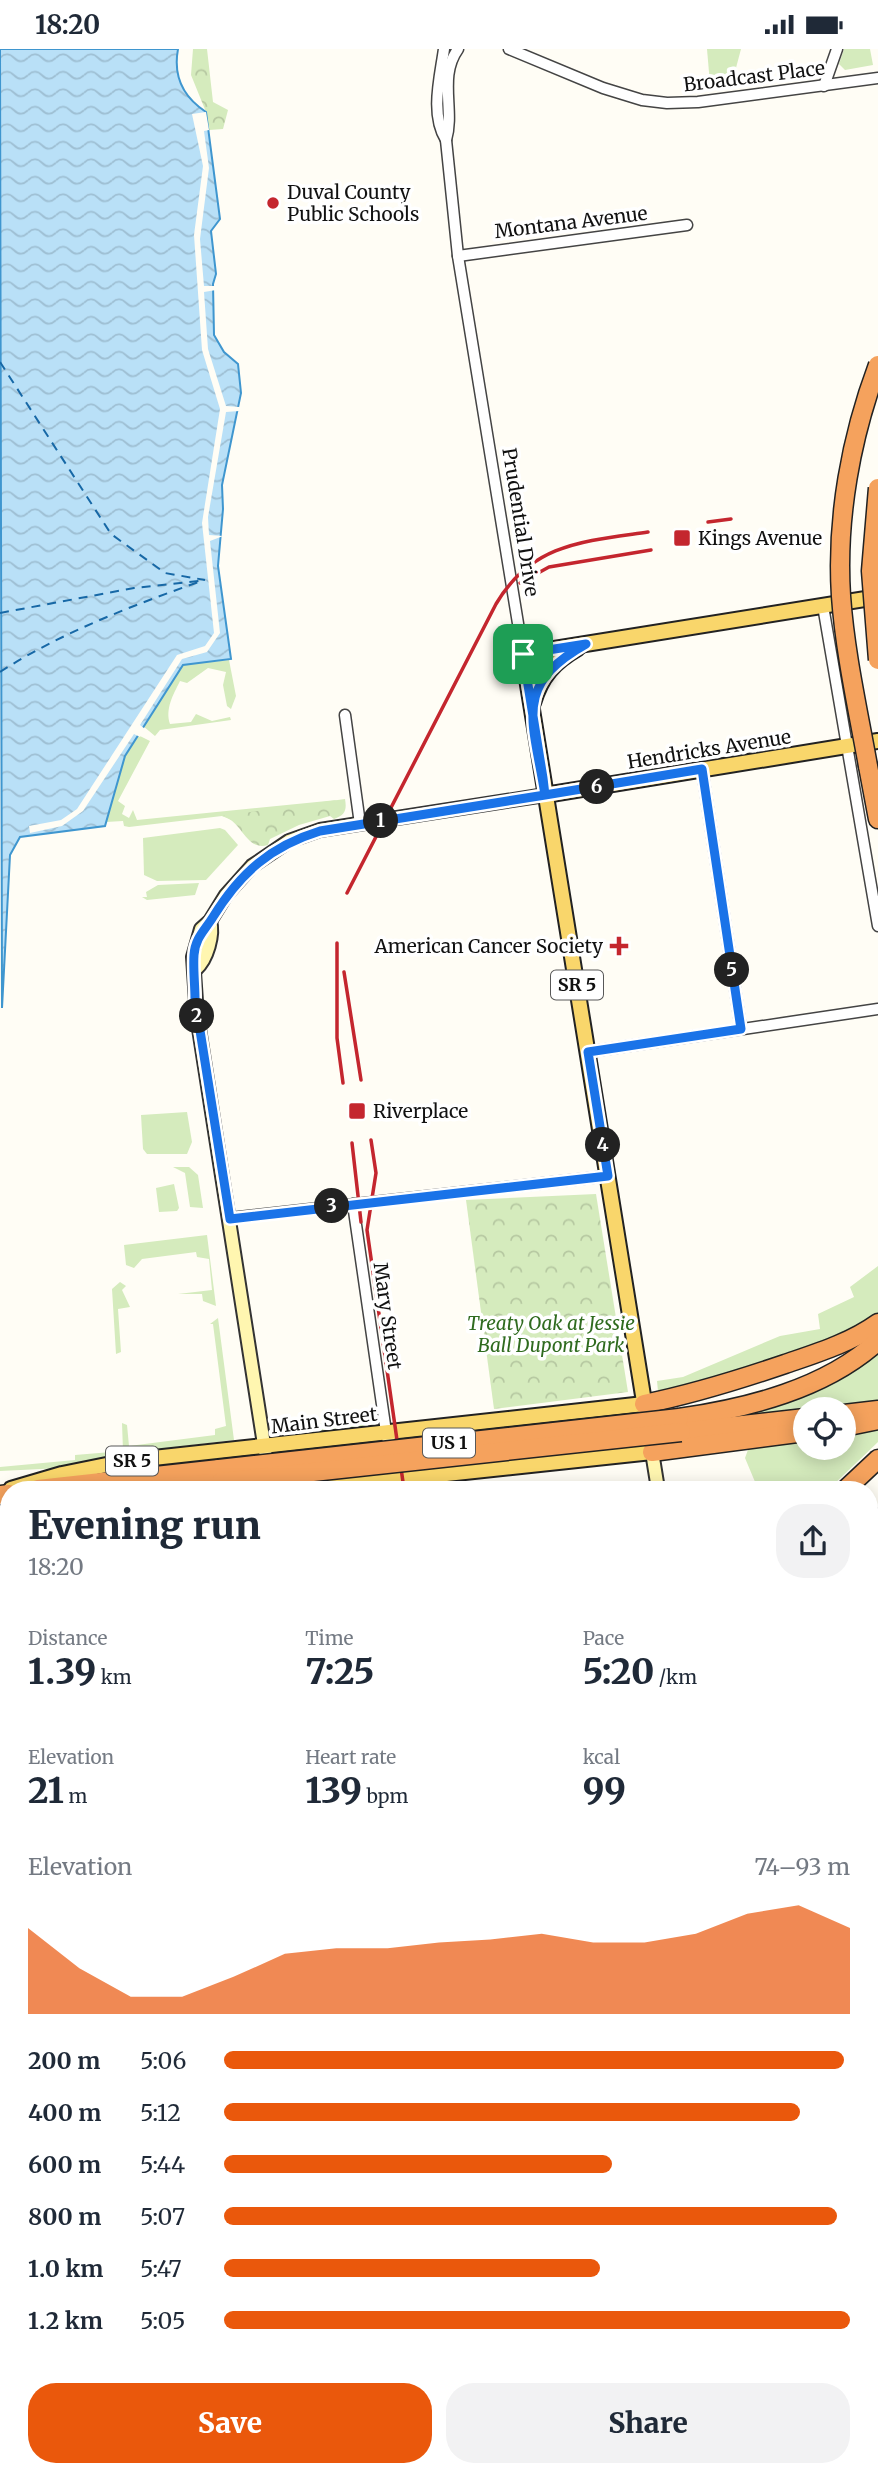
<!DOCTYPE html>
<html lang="en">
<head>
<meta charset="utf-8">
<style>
	:root { --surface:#fff; --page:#f2f2f3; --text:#1f2937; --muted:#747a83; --accent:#ea580c }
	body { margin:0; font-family:Merriweather,serif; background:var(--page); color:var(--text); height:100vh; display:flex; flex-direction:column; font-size:26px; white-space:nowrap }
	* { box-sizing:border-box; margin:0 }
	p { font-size:23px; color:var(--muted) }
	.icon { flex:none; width:38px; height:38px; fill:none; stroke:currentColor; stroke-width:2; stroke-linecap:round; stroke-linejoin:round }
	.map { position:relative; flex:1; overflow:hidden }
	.sheet { position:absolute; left:0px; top:1432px; width:878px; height:996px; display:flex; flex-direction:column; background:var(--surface); border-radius:28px 28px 0 0; box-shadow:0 4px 18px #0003 }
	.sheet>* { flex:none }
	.tools { position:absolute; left:793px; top:1348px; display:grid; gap:14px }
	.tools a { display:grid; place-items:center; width:63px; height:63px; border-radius:50%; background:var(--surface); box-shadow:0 4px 18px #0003; font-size:35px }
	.pin { position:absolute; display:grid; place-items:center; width:60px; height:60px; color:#fff; margin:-30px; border-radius:14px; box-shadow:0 4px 10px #0006 }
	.km { position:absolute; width:35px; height:35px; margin:-18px; border-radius:50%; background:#222; color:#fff; font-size:19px; line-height:35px; text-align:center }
	.round { display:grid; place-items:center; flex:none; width:74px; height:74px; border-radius:28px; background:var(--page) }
	.summary { display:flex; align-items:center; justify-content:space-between; height:119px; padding:0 28px }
	h1 { font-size:38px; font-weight:800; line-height:52px }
	.metrics { display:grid; grid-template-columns:repeat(3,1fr); gap:10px; height:119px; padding:7px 28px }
	.metrics div { display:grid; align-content:center }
	.metrics b { font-size:35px; font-weight:800 }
	.metrics small { font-size:19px; font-weight:400 }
	.metrics p { font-size:19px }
	.chart { height:196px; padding:14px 28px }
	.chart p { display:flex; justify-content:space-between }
	.chart svg { width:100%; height:126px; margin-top:7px; fill:var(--accent); opacity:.7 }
	.button { display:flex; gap:14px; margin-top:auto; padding:14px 28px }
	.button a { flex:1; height:80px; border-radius:28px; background:var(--accent); color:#fff; font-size:28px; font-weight:800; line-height:80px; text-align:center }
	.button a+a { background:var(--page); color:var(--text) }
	ul { padding:0 28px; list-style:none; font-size:23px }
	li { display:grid; grid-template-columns:112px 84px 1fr; align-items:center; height:52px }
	li i { height:18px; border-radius:9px; background:var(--accent) }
	.status { display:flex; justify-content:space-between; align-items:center; height:49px; padding:0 35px; background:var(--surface); direction:ltr }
	.status svg { height:19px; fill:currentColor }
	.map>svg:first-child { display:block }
	.grass { fill:#d5ebbd }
	.park { fill:url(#park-crowns) }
	.water { fill:url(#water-waves); stroke:#3f96cf; stroke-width:2 }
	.pier { fill:#fffdf5 }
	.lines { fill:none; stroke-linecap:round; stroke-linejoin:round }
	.ferry { stroke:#1768a6; stroke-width:2; stroke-dasharray:9 7; stroke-linecap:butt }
	.street-casing { stroke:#444; stroke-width:13 }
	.secondary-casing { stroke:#333; stroke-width:16 }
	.primary-casing { stroke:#222; stroke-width:18 }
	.highway-casing { stroke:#222; stroke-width:21 }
	.street { stroke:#fff; stroke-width:10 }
	.secondary { stroke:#fff6b0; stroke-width:12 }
	.primary { stroke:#f9d66b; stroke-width:14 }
	.highway { stroke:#f5a25d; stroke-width:18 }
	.rail { stroke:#c4262e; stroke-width:3.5 }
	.highway-bridge-casing { stroke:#222; stroke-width:21; stroke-linecap:butt }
	.highway-bridge { stroke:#f5a25d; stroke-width:18 }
	.route-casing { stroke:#fff; stroke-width:14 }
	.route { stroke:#1a73e8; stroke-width:9 }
	.poi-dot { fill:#c4262e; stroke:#fff; stroke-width:2.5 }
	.labels { text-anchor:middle; stroke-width:7; stroke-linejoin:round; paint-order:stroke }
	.shield { fill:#fff; stroke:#585858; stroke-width:2 }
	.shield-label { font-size:18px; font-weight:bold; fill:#111 }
	.street-label { font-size:19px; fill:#111; stroke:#fff }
	.poi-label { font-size:19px; fill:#111; stroke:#fff; text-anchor:start }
	.park-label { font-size:19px; font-style:italic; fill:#2f6b1f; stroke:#fff }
</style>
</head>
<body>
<div class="status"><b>18:20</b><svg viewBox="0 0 49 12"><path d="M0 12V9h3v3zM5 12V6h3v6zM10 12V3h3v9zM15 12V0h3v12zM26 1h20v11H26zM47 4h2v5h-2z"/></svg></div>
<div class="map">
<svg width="878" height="2426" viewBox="0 0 878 2426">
	<defs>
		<pattern id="park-crowns" width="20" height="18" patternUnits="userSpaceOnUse" patternTransform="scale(1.75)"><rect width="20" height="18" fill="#d5ebbd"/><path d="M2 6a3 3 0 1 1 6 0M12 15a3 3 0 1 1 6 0" fill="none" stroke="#b6c8a1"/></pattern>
		<pattern id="water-waves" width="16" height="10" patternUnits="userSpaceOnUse" patternTransform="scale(1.75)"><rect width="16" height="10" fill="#b9e0f7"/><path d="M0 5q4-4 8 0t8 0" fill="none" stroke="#9ebfd3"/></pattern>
	</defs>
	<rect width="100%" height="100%" fill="#fffdf5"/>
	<g class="grass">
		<path d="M707 0H741L732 34 710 35Z"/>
		<path d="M844 0H870L873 16 845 21 839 15Z"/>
		<path d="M229 611 236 647 231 660 227 657 223 636 226 623 208 619 187 634 180 632C173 646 165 660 170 675L191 673 196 665 212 672 230 668 231 671 160 681 155 687 143 677 183 616Z"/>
		<path d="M138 686 150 692 118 752 125 757 122 765 129 769 133 761 137 771 337 751 248 789 234 772 222 767 129 778 124 777 123 772 106 773 125 707Z"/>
		<path d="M220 779 225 781 238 796 206 831 157 832 144 826 143 789Z"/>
		<path d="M199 834 195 846 147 851 142 848H147L146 843 158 836Z"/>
		<path d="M187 1063 192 1093 187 1105H147L143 1100 141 1066Z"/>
		<path d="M173 1118H189L198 1126 203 1159 190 1158 185 1124Z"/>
		<path d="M174 1135 179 1159 177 1162 159 1163 156 1139Z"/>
		<path d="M207 1186 216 1257 203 1252 202 1245H178L212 1241 209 1210 197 1208 196 1203 142 1210 134 1219 126 1216 124 1196Z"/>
		<path d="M878 1217V1264C839 1299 733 1323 681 1340L658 1342 657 1332 683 1328 780 1287 820 1280 818 1265 854 1248 850 1238Z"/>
		<path d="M120 1233 126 1237 122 1241 130 1258 118 1260 121 1303 116 1305 112 1240Z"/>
		<path d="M218 1269 234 1391 126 1404 62 1419 0 1422V1418L75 1411V1406L123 1402 122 1374 127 1376 129 1397 215 1386V1380L226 1377 213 1275H210Z"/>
		<path d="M878 1305V1352L743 1367 835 1334Z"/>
		<path d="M365 1369 366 1376 360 1379 294 1386 293 1378Z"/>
		<path d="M878 1377V1393L829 1440H758L745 1409 749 1398 805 1391V1398H844V1384Z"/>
	</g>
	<g class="park">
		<path d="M193 0H207L213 53 228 61 223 80 209 81 206 63 191 26Z"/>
		<path d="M345 750C347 761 345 766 334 770L330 767 299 776 270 790 268 796C246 803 242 771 222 767Z"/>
		<path d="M596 1145 628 1343 494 1360 466 1151Z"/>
		<path d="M0 1476H9V1727L0 1728Z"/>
	</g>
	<g class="water">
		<path d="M0 0H178C173 27 183 48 206 63L220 170 211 182 216 225 213 235 214 286 224 303 238 315 241 344 222 436 223 460 218 517 231 610 183 616 125 707 105 777 20 788 10 806 2 959Z"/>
		<path d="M9 1552V1626L0 1616V1562Z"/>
		<path d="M0 1728 9 1741V2418H870V2299L878 2305V2426H0Z"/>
	</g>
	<path class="pier" d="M206 63 209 81 204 82 209 119 200 190 204 237H216V241L204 243 208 300 226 357 239 358V362L226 363 208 468 209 486 223 487 210 492 220 584 207 603 182 610 140 676 145 680 142 684 140 688 134 685 83 762 62 777 30 784 29 777 61 771 77 760 177 606 205 597 214 584 202 474 220 360 202 301 194 186 203 117 192 65Z"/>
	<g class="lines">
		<g class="ferry">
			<path d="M0 313 111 485 165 524 205 531"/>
			<path d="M0 564 134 539 199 532"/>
			<path d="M0 623C62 583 134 556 204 531"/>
		</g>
		<g class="street-casing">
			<g id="street">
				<path d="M444 0C440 29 430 65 446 91"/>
				<path d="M458 0C438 28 455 61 446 91L458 207 523 605"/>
				<path d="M509 0 603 39 642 51 667 54 698 53 878 29"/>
				<path d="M824 37 837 0"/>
				<path d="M458 207 687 176"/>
				<path d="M823 557 878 877"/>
				<path d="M345 666 360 775"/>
				<path d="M702 720 741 980"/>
				<path d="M588 1003 878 960"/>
				<path d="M353 1155 386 1383"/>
				<path d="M230 1169 608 1127"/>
			</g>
		</g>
		<g class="secondary-casing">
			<g id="secondary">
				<path d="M196 920C207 910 214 886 210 872"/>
				<path d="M386 1383 406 1440"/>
				<path d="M652 1403 658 1440"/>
				<path d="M271 1440 197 967 193 908 201 880 210 872 226 846 252 817 289 792 320 781 545 746"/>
				<path d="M870 1566 878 1564"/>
				<path d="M870 1582 878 1581"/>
				<path d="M870 1793 878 1792"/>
				<path d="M870 1815 878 1814"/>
			</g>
		</g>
		<g class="primary-casing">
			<g id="primary">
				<path d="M533 654C541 627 554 613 578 599"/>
				<path d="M545 746 878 692"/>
				<path d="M646 1365 523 605 878 548"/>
				<path d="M11 1440 62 1425 126 1412 644 1355"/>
				<path d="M306 1440 652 1403 651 1395"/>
			</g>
		</g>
		<g class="highway-casing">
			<g id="highway">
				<path d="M868 717 878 770"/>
				<path d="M644 1355C693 1345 738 1331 785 1315 817 1304 850 1294 878 1274"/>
				<path d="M844 1365 878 1361"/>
				<path d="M679 1369C748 1359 825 1340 878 1292"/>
				<path d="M844 1378 878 1371"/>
				<path d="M681 1383 805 1369"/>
				<path d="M652 1403 805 1383"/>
				<path d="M38 1440 219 1420"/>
				<path d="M155 1440 221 1433"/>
				<path d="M846 1440 878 1410"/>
				<path d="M0 1446 9 1445"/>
				<path d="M870 1477 878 1469"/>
				<path d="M0 2126 9 2119"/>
				<path d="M0 2182 9 2175"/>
			</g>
		</g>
		<use href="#street" class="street"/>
		<use href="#secondary" class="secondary"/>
		<use href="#primary" class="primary"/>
		<use href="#highway" class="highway"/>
		<g class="rail">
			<path d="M708 473 731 470"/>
			<path d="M711 492 735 488"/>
			<path d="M520 534 549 518 651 501"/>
			<path d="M347 844 496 555C532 494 585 492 648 483"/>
			<path d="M337 894V989L343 1034"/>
			<path d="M344 923 361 1031"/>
			<path d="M371 1091 376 1124 367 1181 404 1440"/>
			<path d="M352 1094 361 1173"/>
			<path d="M870 1559 878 1551"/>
			<path d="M0 2145 9 2138"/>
			<path d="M0 2160 9 2153"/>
			<path d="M0 2274 9 2267"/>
		</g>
		<g class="highway-bridge-casing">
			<g id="highway-bridge">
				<path d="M878 439 871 522 878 611"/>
				<path d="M868 717C858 661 845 604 841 547 836 469 851 388 878 316"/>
				<path d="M219 1420 679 1369"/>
				<path d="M221 1433 681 1383"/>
			</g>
		</g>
		<use href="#highway-bridge" class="highway-bridge"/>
	</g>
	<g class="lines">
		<g class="route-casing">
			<path id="route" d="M523 605 543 729 545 746 320 782C271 797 240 824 213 868 205 881 195 889 194 906 193 920 195 936 195 950L230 1170 608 1127 588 1003 741 980 702 720 545 746C534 673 511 637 586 595L523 605"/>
		</g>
		<use href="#route" class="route"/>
	</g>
	<g class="poi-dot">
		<circle cx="273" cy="154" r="7"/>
		<rect x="673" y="480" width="18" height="18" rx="3.5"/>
		<path d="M615.5 886.5h7v7h7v7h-7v7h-7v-7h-7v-7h7z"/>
		<rect x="348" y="1053" width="18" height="18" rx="3.5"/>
	</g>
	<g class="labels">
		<g class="shield">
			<rect x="551" y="921.5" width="52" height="29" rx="5"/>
			<rect x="423" y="1379.5" width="52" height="29" rx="5"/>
			<rect x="106" y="1397.5" width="52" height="29" rx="5"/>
		</g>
		<g class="shield-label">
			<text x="577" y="942">SR 5</text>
			<text x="449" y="1400">US 1</text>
			<text x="132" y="1418">SR 5</text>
		</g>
		<g class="street-label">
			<text transform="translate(754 27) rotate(-7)" y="7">Broadcast Place</text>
			<text transform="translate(571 173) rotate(-7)" y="7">Montana Avenue</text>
			<text transform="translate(521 473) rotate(81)" y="7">Prudential Drive</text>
			<text transform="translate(709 700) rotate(-9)" y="7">Hendricks Avenue</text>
			<text transform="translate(388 1267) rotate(82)" y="7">Mary Street</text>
			<text transform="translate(324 1371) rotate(-7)" y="7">Main Street</text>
		</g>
		<g class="poi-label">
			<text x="287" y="150">Duval County<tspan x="287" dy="22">Public Schools</tspan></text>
			<text x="698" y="496">Kings Avenue</text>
			<text x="603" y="904" text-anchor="end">American Cancer Society</text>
			<text x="373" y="1069">Riverplace</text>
		</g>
		<g class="park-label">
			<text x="551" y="1281">Treaty Oak at Jessie<tspan x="551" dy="22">Ball Dupont Park</tspan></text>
		</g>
	</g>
</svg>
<div class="tools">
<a><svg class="icon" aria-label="locate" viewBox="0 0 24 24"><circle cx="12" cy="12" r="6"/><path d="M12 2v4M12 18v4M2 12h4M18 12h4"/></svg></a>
</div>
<div class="pin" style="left:523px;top:605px;background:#1e9e55"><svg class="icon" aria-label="arrive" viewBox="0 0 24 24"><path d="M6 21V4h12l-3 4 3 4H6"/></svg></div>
<b class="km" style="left:381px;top:772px">1</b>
<b class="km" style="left:197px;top:967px">2</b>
<b class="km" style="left:332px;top:1157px">3</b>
<b class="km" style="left:603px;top:1096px">4</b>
<b class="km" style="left:732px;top:921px">5</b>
<b class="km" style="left:597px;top:738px">6</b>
<section class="sheet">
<div class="summary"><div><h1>Evening run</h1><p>18:20</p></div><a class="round"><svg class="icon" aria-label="share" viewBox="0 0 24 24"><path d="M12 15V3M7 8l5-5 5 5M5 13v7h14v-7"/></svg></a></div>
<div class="metrics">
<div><p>Distance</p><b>1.39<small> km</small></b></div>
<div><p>Time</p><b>7:25</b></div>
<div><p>Pace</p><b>5:20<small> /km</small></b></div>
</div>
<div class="metrics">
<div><p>Elevation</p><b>21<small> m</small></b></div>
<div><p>Heart rate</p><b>139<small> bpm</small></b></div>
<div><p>kcal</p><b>99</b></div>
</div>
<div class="chart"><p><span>Elevation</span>74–93 m</p>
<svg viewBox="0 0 160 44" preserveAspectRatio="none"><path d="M0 44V14L10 28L20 38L30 38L40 31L50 23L60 21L70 21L80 19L90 18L100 16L110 19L120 19L130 16L140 9L150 6L160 14V44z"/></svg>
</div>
<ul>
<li><b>200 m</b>5:06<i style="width:99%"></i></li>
<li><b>400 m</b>5:12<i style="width:92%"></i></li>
<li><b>600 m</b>5:44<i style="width:62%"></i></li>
<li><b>800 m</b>5:07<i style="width:98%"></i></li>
<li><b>1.0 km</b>5:47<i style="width:60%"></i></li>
<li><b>1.2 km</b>5:05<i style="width:100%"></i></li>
</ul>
<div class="button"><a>Save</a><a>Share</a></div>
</section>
</div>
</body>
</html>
